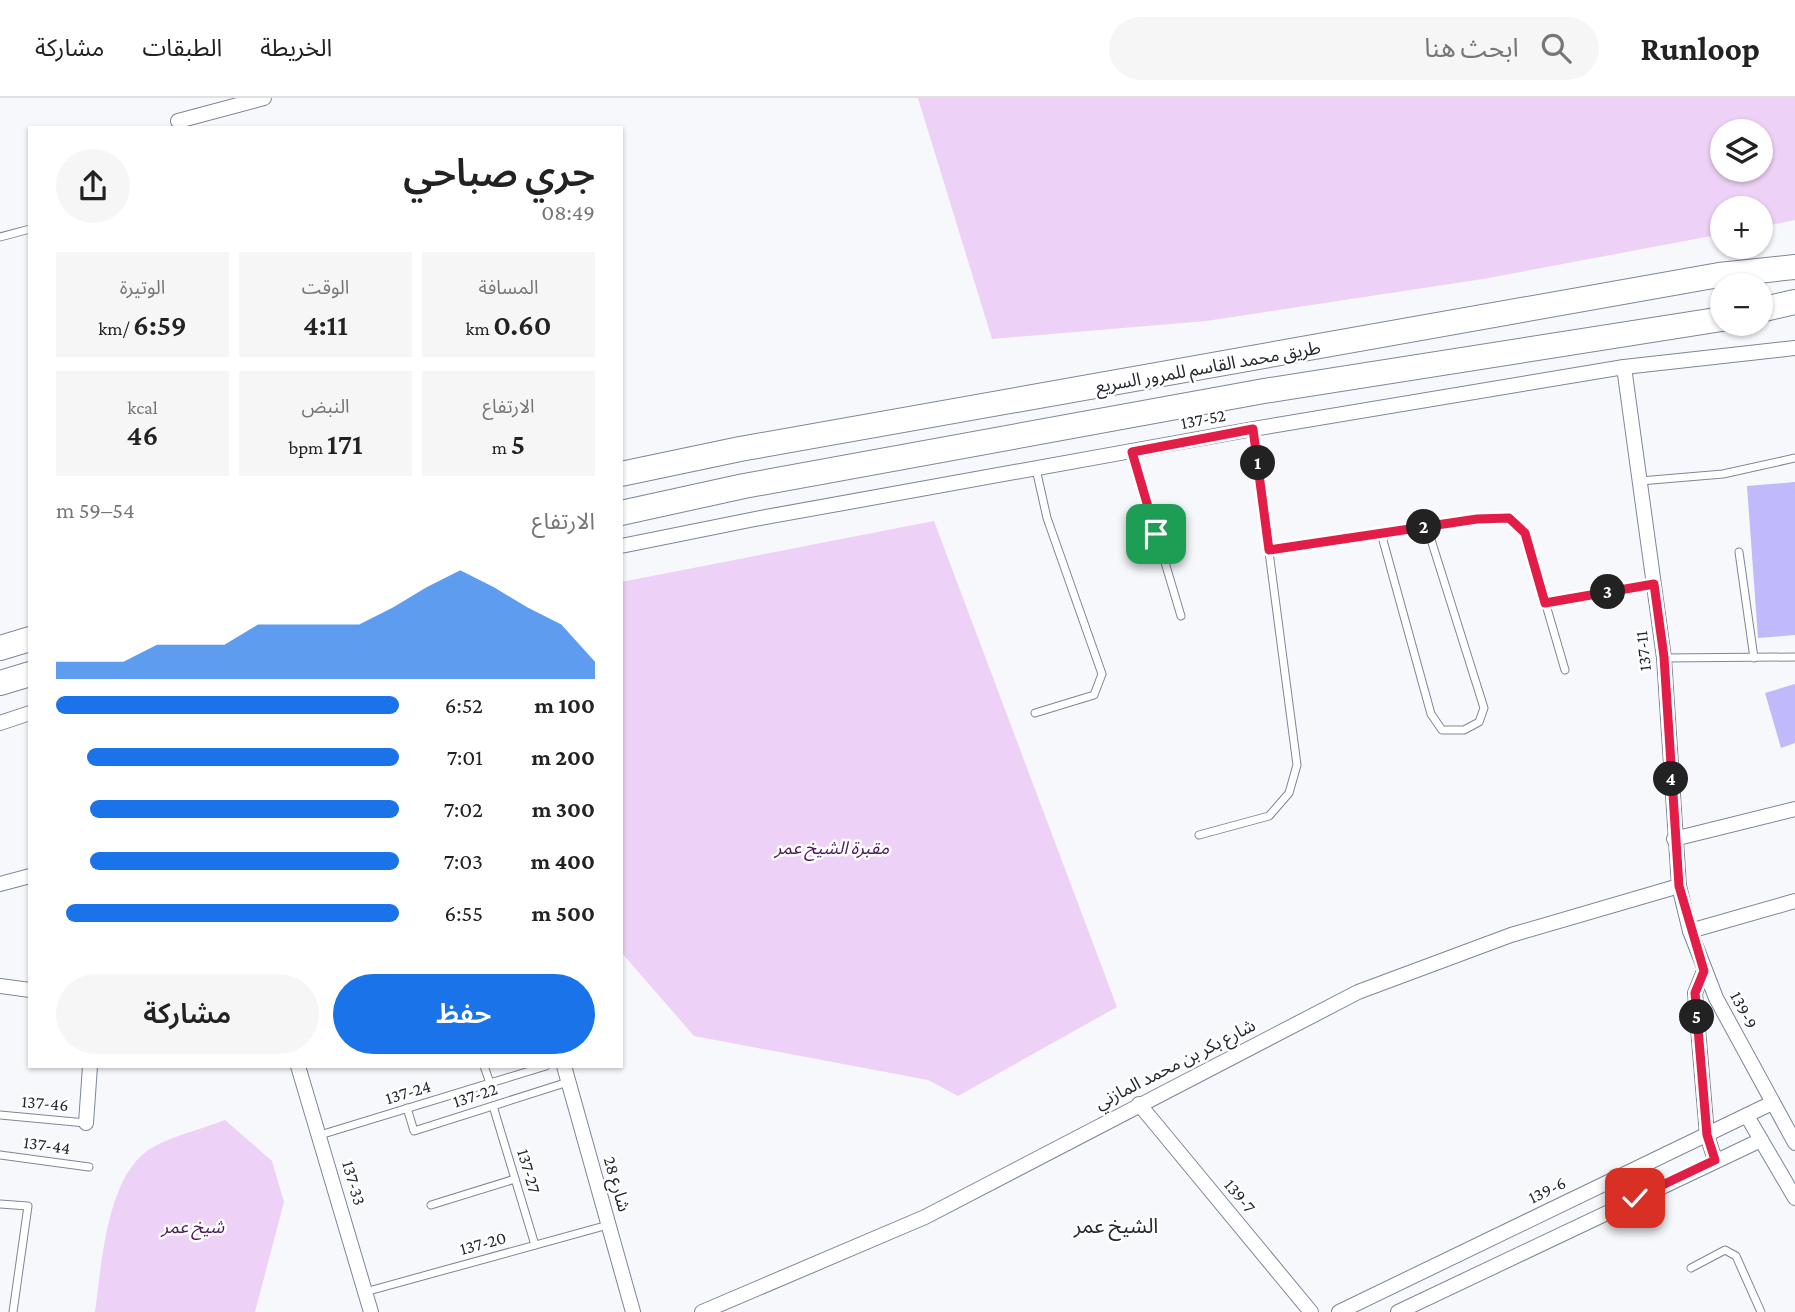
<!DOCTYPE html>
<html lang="ar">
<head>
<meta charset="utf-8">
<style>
	:root { --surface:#fff; --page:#f6f6f6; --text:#222; --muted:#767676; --line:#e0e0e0; --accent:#1a73e8 }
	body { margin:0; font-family:"Crimson Pro","Noto Sans Arabic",serif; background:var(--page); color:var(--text); direction:rtl; height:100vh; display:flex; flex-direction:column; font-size:26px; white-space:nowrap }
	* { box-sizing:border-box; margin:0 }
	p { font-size:23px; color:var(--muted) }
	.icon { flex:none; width:38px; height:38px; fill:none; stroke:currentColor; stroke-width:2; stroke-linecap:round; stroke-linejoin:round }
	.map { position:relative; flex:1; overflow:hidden; direction:ltr }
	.details { position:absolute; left:28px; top:28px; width:595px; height:942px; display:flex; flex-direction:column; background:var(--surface); border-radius:0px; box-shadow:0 2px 5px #0004; direction:rtl }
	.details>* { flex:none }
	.fabs { position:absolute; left:1710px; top:21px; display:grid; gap:14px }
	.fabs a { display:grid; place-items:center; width:63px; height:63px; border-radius:50%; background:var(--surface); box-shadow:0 2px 5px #0004; font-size:35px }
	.pin { position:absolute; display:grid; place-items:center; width:60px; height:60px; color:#fff; margin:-30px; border-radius:14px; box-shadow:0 4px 10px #0006 }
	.km { position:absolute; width:35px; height:35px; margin:-18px; border-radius:50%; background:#222; color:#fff; font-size:19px; line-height:35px; text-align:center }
	.round { display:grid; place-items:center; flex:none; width:74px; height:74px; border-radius:37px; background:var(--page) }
	.overview { display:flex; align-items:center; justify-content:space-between; height:119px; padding:0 28px }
	h1 { font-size:38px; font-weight:600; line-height:52px }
	.figures { display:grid; grid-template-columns:repeat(3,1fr); gap:10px; height:119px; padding:7px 28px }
	.figures div { display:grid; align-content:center; border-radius:0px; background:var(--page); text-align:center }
	.figures b { font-size:30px; font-weight:600 }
	.figures small { font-size:19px; font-weight:400 }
	.figures p { font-size:19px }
	.chart { height:196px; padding:14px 28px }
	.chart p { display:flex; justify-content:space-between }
	.chart svg { width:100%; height:126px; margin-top:7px; fill:var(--accent); opacity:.7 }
	.cta { display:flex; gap:14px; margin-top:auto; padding:14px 28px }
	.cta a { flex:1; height:80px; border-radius:42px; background:var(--accent); color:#fff; font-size:28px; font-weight:600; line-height:80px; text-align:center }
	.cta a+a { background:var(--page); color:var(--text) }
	ul { padding:0 28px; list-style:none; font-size:23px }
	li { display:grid; grid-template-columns:112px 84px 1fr; align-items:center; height:52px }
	li i { height:18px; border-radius:9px; background:var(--accent) }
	header { display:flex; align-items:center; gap:42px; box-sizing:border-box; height:98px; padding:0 35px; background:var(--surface); border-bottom:2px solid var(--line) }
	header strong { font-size:33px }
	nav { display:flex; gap:38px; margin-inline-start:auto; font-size:24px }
	.search { width:490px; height:63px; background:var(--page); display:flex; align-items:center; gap:18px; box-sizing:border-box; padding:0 24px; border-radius:38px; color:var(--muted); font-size:26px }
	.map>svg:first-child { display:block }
	.green { fill:#eed1f6; fill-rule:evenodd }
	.building { fill:#c0bafa }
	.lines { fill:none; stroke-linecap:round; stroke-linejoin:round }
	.service-casing { stroke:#7d8797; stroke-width:9 }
	.minor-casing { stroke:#7d8797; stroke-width:16 }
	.motorway-casing { stroke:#7d8797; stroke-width:26 }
	.service { stroke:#fff; stroke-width:7 }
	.minor { stroke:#fff; stroke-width:14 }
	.motorway { stroke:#fff; stroke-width:24 }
	.route-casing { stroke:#fff; stroke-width:14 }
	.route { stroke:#e11d48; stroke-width:9 }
	.labels { text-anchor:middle; stroke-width:5; stroke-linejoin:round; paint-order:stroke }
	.street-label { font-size:18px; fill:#25292f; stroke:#fff }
	.park-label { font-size:18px; font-style:italic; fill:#4f1b5d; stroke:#fff }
	.quarter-label { font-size:21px; fill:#25292f; stroke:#fff }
</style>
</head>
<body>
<header>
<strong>Runloop</strong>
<div class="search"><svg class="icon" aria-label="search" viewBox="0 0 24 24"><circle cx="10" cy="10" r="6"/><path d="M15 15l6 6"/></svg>ابحث هنا</div>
<nav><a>الخريطة</a><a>الطبقات</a><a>مشاركة</a></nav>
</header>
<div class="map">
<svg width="1795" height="1214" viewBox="0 0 1795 1214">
	<rect width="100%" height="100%" fill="#f6f8fc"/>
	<g class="green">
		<path d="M918 0H1795V122L1761 129 1760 110H1722V136L1483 181 1206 223 992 241ZM1722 33H1760V72H1722Z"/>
		<path d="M934 423 1117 909 958 998 928 982 694 938 621 854V484Z"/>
		<path d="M225 1022 272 1063 284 1104 255 1214H95C102 1166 106 1073 155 1048 176 1037 202 1031 225 1022Z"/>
	</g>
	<g class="building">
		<path d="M1795 384V537L1758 540 1747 388Z"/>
		<path d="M1795 586V645L1781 650 1765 595Z"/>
	</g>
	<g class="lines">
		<g class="service-casing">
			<g id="service">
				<path d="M0 139 30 131"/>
				<path d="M1132 354 1181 518"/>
				<path d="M1640 383 1723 376 1795 360"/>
				<path d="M1381 435 1431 616 1442 632H1464L1479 624 1484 610 1427 429"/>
				<path d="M1269 452 1477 421 1509 420 1525 435 1565 572"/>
				<path d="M1739 454 1754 560"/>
				<path d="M1545 505 1654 486"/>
				<path d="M1664 560 1795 559"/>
				<path d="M1035 615 1094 597 1102 576 1047 420 1036 371"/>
				<path d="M1199 737 1269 718 1289 695 1297 667 1253 332"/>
				<path d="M484 968 490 985"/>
				<path d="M493 1008 535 1147"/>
				<path d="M407 1010 414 1033 568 984"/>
				<path d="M0 1017 86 1025"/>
				<path d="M320 1037 546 968"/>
				<path d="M0 1057 89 1069"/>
				<path d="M0 1106 28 1108 13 1214"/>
				<path d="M431 1107 515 1081"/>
				<path d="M1691 1170 1725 1152 1736 1158 1761 1214"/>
				<path d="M365 1194 608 1127"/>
			</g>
		</g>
		<g class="minor-casing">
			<g id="minor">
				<path d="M178 23 264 0"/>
				<path d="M1624 269 1664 560 1679 788 1690 833 1716 900 1795 1045"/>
				<path d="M621 448 755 421 1253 331 1624 269 1795 250"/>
				<path d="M0 625 30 615"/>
				<path d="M1674 741 1795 711"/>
				<path d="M0 786 30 778"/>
				<path d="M1690 833 1795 803"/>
				<path d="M1704 873 1695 895 1707 1037 1715 1062"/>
				<path d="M0 888 30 892"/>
				<path d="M298 968 371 1214"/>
				<path d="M564 968 633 1214"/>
				<path d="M1139 1006 1311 1214"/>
				<path d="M1747 1018 1795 1100"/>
				<path d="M86 1025 90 968"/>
				<path d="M702 1214 925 1119 1358 894 1511 837 1679 788"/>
				<path d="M1339 1214 1772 1005"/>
				<path d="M1398 1214 1761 1042"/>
			</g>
		</g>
		<g class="motorway-casing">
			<g id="motorway">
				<path d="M1760 212 1795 204"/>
				<path d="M621 376 740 351 1719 177 1795 169"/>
				<path d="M621 415 744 388 1264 293 1722 221"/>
				<path d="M0 550 30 541"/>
				<path d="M0 585 30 576"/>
			</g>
		</g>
		<use href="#service" class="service"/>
		<use href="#minor" class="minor"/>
		<use href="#motorway" class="motorway"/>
	</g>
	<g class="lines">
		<g class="route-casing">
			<path id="route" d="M1156 436 1132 354 1253 331 1269 452 1477 421 1509 420 1525 435 1545 505 1654 486 1664 559 1679 788 1704 873 1695 895 1707 1037 1715 1062 1635 1100"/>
		</g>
		<use href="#route" class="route"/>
	</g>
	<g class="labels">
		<g class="street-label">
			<text transform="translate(1208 269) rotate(-10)" y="6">طريق محمد القاسم للمرور السريع</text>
			<text transform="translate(1203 321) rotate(-11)" y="6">137-52</text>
			<text transform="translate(1643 553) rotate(-96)" y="6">137-11</text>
			<text transform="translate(1744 912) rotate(63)" y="6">139-9</text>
			<text transform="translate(1175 966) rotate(-27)" y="6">شارع بكر بن محمد المازني</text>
			<text transform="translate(408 994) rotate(-17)" y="6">137-24</text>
			<text transform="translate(475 997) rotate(-18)" y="6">137-22</text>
			<text transform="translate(45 1005) rotate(5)" y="6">137-46</text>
			<text transform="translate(47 1047) rotate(8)" y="6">137-44</text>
			<text transform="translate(529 1073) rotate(74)" y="6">137-27</text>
			<text transform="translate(354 1085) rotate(74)" y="6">137-33</text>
			<text transform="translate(617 1086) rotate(74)" y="6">شارع 28</text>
			<text transform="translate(1547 1092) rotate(-26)" y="6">139-6</text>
			<text transform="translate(1240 1098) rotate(50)" y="6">139-7</text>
			<text transform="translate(483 1145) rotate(-15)" y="6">137-20</text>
		</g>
		<g class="park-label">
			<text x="832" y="756">مقبرة الشيخ عمر</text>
			<text x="193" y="1135">شيخ عمر</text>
		</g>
		<g class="quarter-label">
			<text x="1116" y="1135">الشيخ عمر</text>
		</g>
	</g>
</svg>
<div class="fabs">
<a><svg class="icon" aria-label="layers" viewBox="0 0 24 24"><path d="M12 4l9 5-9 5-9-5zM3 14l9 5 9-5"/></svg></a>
<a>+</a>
<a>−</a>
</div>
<div class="pin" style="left:1156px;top:436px;background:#1e9e55"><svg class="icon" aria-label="arrive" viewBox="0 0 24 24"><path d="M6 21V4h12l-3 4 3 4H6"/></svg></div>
<div class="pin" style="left:1635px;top:1100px;background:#d93025"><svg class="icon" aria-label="check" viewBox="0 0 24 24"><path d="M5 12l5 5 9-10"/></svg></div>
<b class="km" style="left:1258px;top:365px">1</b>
<b class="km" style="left:1424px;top:429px">2</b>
<b class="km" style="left:1608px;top:494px">3</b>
<b class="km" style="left:1671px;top:681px">4</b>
<b class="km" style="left:1697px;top:919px">5</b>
<section class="details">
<div class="overview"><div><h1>جري صباحي</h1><p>08:49</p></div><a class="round"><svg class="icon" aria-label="share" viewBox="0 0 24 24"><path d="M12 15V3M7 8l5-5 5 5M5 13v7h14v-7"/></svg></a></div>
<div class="figures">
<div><p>المسافة</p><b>0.60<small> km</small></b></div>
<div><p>الوقت</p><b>4:11</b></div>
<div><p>الوتيرة</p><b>6:59<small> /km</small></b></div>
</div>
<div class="figures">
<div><p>الارتفاع</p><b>5<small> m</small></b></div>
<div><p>النبض</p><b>171<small> bpm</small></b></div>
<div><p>kcal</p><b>46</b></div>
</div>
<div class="chart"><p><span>الارتفاع</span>54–59 m</p>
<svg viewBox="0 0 160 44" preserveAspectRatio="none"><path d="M0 44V38L10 38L20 38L30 32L40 32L50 32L60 25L70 25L80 25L90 25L100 19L110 12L120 6L130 12L140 19L150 25L160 38V44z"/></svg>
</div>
<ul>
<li><b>100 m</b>6:52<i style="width:100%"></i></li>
<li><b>200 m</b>7:01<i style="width:91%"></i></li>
<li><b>300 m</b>7:02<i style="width:90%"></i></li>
<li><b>400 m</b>7:03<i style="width:90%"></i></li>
<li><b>500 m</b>6:55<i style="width:97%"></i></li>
</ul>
<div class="cta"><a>حفظ</a><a>مشاركة</a></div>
</section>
</div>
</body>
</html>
